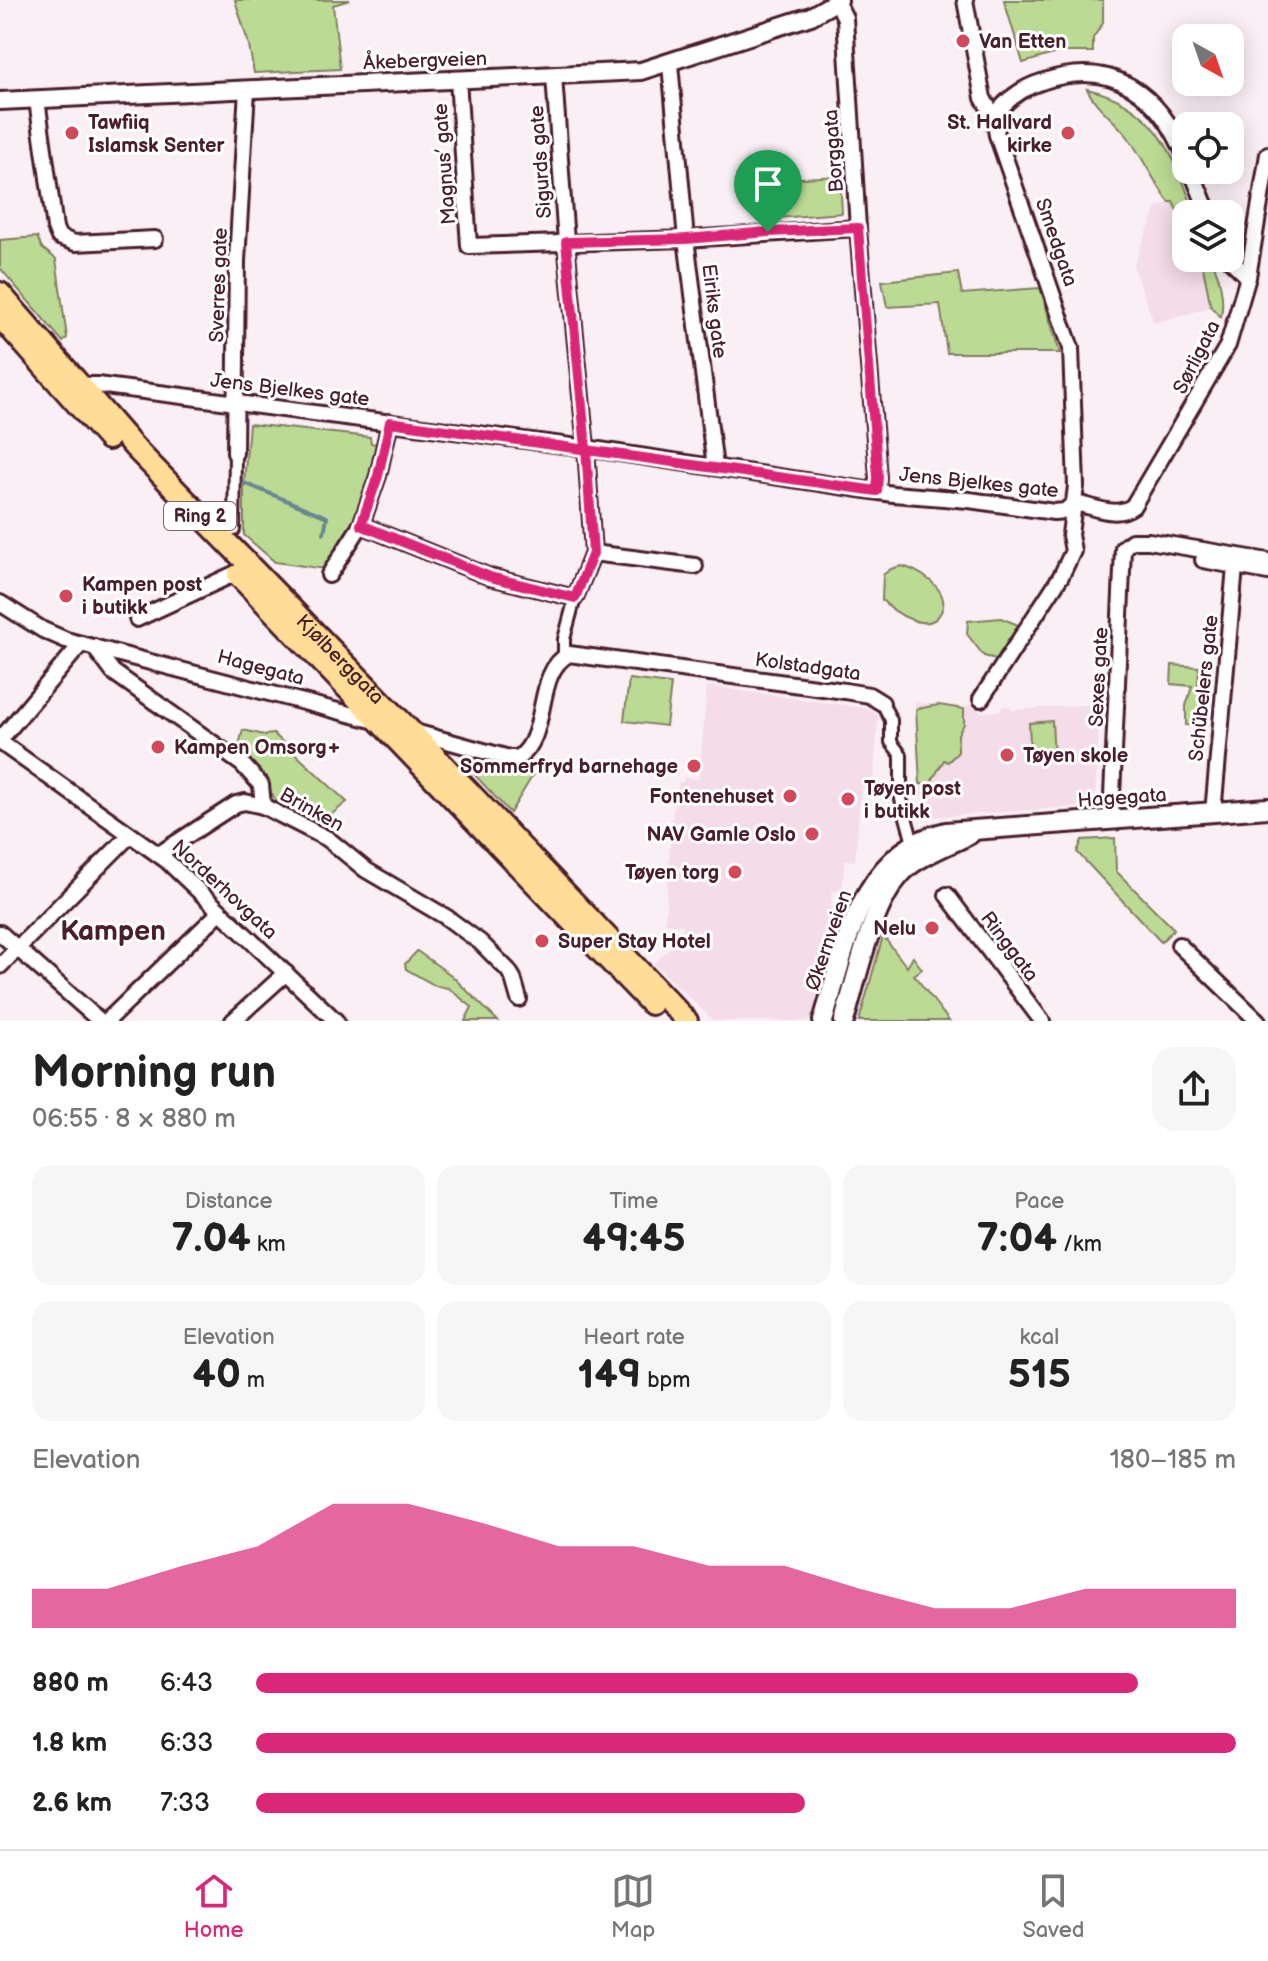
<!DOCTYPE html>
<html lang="en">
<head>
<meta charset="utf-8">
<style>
	:root { --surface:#fff; --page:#f6f6f6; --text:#222; --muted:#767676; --line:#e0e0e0; --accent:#db2777 }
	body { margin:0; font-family:"Balsamiq Sans",sans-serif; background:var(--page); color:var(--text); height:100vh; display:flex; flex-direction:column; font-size:30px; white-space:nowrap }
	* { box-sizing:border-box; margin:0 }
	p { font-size:26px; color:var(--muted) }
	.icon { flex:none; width:44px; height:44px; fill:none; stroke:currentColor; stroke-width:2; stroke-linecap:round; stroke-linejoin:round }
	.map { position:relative; height:1021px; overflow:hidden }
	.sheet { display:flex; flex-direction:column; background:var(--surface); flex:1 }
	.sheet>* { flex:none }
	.needle { width:52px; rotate:140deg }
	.tools { position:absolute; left:1172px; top:24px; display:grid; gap:16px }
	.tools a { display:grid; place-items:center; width:72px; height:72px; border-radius:16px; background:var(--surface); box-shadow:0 4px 20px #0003; font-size:40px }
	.pin { position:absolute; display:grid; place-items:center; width:68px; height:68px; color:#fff; margin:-82px -34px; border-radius:50% 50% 50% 0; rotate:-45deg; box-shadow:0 0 8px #0007 }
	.pin .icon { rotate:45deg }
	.round { display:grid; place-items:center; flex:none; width:84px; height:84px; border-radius:24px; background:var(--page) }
	.head { display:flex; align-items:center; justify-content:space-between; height:136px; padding:0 32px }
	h1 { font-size:44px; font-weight:600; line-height:60px }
	.stats { display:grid; grid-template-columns:repeat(3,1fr); gap:12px; height:136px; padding:8px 32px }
	.stats div { display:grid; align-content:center; border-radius:20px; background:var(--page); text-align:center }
	.stats b { font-size:40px; font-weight:600 }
	.stats small { font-size:22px; font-weight:400 }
	.stats p { font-size:22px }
	.chart { height:224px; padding:16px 32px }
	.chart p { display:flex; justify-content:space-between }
	.chart svg { width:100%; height:144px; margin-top:8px; fill:var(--accent); opacity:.7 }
	ul { padding:0 32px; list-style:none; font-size:26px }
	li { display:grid; grid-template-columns:128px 96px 1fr; align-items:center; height:60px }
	li i { height:20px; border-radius:10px; background:var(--accent) }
	.menu { display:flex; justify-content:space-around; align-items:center; height:112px; border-top:2px solid var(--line); background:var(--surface); font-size:22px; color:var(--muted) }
	.menu a { display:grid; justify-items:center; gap:4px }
	.menu .on { color:var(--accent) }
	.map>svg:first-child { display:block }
	.built { fill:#f4dce8 }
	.green { fill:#bbdb94; stroke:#827d60; stroke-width:2 }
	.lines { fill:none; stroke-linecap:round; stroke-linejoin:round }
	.stream { stroke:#688792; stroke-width:4 }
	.pedestrian-casing { stroke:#4a1f2b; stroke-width:16 }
	.minor-casing { stroke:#4a1f2b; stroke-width:20 }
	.tertiary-casing { stroke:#4a1f2b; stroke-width:22 }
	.secondary-casing { stroke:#4a1f2b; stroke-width:24 }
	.primary-casing { stroke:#4a1f2b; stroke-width:26 }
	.pedestrian { stroke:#fff; stroke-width:10 }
	.minor { stroke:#fff; stroke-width:14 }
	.tertiary { stroke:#fff; stroke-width:16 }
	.secondary { stroke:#fff; stroke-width:18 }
	.primary { stroke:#ffdd96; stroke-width:20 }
	.route-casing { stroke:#fff; stroke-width:16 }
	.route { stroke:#db2777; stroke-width:10 }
	.poi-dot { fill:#d1495b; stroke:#fff; stroke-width:3 }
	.labels { text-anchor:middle; stroke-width:6; stroke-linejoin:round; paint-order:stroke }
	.shield { fill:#fff; stroke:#80626b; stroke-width:2 }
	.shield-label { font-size:18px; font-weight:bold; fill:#4a1f2b }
	.poi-label { font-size:20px; font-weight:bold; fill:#4a1f2b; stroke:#fff; text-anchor:start }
	.street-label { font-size:20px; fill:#4a1f2b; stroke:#fff }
	.district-label { font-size:28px; font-weight:bold; fill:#4a1f2b; stroke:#fff }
</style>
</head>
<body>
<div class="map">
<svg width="1268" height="1021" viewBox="0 0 1268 1021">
	<rect width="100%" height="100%" fill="#faeff5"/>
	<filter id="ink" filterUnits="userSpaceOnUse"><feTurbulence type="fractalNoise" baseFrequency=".0125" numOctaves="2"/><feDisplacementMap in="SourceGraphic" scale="16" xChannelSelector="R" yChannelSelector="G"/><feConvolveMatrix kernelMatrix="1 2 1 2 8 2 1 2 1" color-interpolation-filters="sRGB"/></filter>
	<g filter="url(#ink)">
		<g class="built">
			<path d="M1172 201 1186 228V258H1201L1204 264 1211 307 1154 323 1133 266 1157 208Z"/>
			<path d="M707 686 871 709 878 717 873 788H861L855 861 845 860 842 891H832L827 973 811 1021H714L654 964 682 935 683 925 665 923 672 818 679 782H683L684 778 699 779Z"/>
			<path d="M915 702 965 709 969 704 981 712 1000 711 1003 706 1011 707V710L1100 704 1095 800 1088 806 932 817 920 793Z"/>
		</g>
		<g class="green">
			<path d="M235 0H350L333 5 340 69 254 73 249 45Z"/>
			<path d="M1004 0H1103V23L1093 38V52H1060L1023 63Z"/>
			<path d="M1087 89C1157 105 1173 153 1195 214H1186V228L1173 202H1169C1154 182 1143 158 1128 137 1115 120 1096 108 1087 89Z"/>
			<path d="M840 176 842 213 777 218 775 190 782 179Z"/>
			<path d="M37 237 42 248 56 259 67 338 63 342 0 268V240Z"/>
			<path d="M1201 258H1212C1219 278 1225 296 1221 317L1211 307Z"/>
			<path d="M958 273 962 294 1040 288 1060 353H947L940 304 887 307 882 281Z"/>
			<path d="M249 424 370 437 371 443 380 445 373 477 356 522 325 569 275 562 244 535V483Z"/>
			<path d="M901 566C918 569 952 590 941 612 929 636 893 612 882 600L883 575 891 569Z"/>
			<path d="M1001 618 1023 627 1000 660 984 656 967 634 968 621Z"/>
			<path d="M1172 665 1199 667 1198 686 1210 687 1206 726 1186 725V706L1192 686 1171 684Z"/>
			<path d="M629 679 671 684 666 726 624 721Z"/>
			<path d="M939 705 964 709V724L958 734V752L948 762 944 760 930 784H920L916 709Z"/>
			<path d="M1052 721 1054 760 1031 761 1029 723Z"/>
			<path d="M243 730 264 735 274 734 347 802 323 821 287 797 281 805H278L259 770 237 752Z"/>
			<path d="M463 757 533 775 510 813 462 761Z"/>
			<path d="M1115 838 1116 871 1174 929 1161 942 1077 852 1082 840Z"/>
			<path d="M883 936 907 967 913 957 922 969 914 975 949 1021H859Z"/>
			<path d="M417 951 451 975 498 1021H465L472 1007 448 988 436 986 406 969 405 964Z"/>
		</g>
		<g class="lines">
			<path class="stream" d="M244 483 327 517 324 533"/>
			<g class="pedestrian-casing">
				<g id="pedestrian">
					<path d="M234 530 235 453"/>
					<path d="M564 656V639L575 598"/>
					<path d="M882 703 891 720V742L901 755V799L913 843"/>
				</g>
			</g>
			<g class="minor-casing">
				<g id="minor">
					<path d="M965 0 983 98 994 117 997 135 1071 348 1076 486 1070 535 1073 551 1061 576 981 699"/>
					<path d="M837 2 845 18 858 228 878 477 877 491"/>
					<path d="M670 64 686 239 715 467"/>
					<path d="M458 79 469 246 686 239 858 228"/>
					<path d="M37 100 55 228 59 237 75 243 155 239"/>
					<path d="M994 117C1006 99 1024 87 1044 81 1113 58 1160 94 1186 158"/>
					<path d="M1191 170 1209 214"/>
					<path d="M1228 258 1248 277"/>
					<path d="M76 393 88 385H97L586 448 893 494 969 500 1054 512 1065 511 1074 503C1094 506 1115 519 1133 506L1228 345 1248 277 1268 154"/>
					<path d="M235 453 237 261 247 89"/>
					<path d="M361 525 490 577 575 598 593 553 586 448 566 242 554 76"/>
					<path d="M593 553 695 566"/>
					<path d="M1203 560 1268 572"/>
					<path d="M329 575 361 525 378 476 390 422"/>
					<path d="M0 603 43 630 66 640 376 721"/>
					<path d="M137 619 236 573"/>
					<path d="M94 647 113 672 242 764 261 785 263 806"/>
					<path d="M411 731 509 758H518C551 736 533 673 569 654L845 691 869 695 882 703"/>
					<path d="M0 740 81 644"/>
					<path d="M0 742 166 860 336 1021"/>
					<path d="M1213 813 1235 567"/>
					<path d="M1111 819 1123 548 1132 541H1149L1268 561"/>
					<path d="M159 854 236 804 245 802 263 806 328 839 366 870 446 917 480 942 508 970 513 978 519 999"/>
					<path d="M947 895 1042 1021"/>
					<path d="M0 933 100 1021"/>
					<path d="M1179 945 1258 1021"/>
					<path d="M0 966 129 836"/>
					<path d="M107 1021 220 912"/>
					<path d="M233 1021 286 973"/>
				</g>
			</g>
			<g class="tertiary-casing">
				<path id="tertiary" d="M0 101 641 71 811 16 839 0"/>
			</g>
			<g class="secondary-casing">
				<g id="secondary">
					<path d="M823 1021C846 948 859 852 946 832L1268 808"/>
					<path d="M844 1021C858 976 872 896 909 866 927 852 949 845 970 834"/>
				</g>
			</g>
			<g class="primary-casing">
				<g id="primary">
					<path id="s1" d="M0 293 134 447 434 755 687 1021"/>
					<path d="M0 317 108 439"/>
					<path d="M238 575 651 1004"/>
				</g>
			</g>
			<use href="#pedestrian" class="pedestrian"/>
			<use href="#minor" class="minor"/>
			<use href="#tertiary" class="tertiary"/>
			<use href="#secondary" class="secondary"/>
			<use href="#primary" class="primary"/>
		</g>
	</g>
	<g class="lines" filter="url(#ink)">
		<g class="route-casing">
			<path id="route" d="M768 232 686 239 566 242 586 448 593 553 575 598 490 577 361 525 378 476 390 422 877 491 878 477 858 228 768 232"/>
		</g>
		<use href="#route" class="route"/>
	</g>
	<g class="poi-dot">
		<circle cx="963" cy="41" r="8"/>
		<circle cx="72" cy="133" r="8"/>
		<circle cx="1068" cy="133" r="8"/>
		<circle cx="66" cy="596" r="8"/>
		<circle cx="158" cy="747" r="8"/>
		<circle cx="1007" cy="755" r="8"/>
		<circle cx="694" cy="766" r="8"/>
		<circle cx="790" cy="796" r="8"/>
		<circle cx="848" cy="799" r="8"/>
		<circle cx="812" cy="834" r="8"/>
		<circle cx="735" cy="872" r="8"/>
		<circle cx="932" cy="928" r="8"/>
		<circle cx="542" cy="941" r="8"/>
	</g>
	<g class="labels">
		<rect class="shield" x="164" y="502" width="72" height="28" rx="6"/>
		<g class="shield-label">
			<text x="200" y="522">Ring 2</text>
		</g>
		<g class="poi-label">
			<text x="979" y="48">Van Etten</text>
			<text x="88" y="129">Tawfiiq<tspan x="88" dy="23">Islamsk Senter</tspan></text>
			<text x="1052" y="129" text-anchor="end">St. Hallvard<tspan x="1052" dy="23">kirke</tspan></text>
			<text x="82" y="591">Kampen post<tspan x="82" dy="23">i butikk</tspan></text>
			<text x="174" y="754">Kampen Omsorg+</text>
			<text x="1023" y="762">Tøyen skole</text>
			<text x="678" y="773" text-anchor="end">Sommerfryd barnehage</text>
			<text x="864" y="795">Tøyen post<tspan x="864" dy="23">i butikk</tspan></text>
			<text x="774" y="803" text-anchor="end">Fontenehuset</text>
			<text x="796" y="841" text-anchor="end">NAV Gamle Oslo</text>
			<text x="719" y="879" text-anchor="end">Tøyen torg</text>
			<text x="916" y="935" text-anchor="end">Nelu</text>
			<text x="558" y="948">Super Stay Hotel</text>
		</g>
		<g class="street-label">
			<text transform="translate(425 60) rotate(-2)" y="7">Åkebergveien</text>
			<text transform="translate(833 151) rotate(-94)" y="7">Borggata</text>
			<text transform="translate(540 162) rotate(-94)" y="7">Sigurds gate</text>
			<text transform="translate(444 164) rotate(-94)" y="7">Magnus’ gate</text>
			<text transform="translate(1057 242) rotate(71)" y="7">Smedgata</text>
			<text transform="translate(218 285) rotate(-88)" y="7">Sverres gate</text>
			<text transform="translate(715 311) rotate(83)" y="7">Eiriks gate</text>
			<text transform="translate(1196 357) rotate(-63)" y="7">Sørligata</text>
			<text transform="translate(290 389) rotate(7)" y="7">Jens Bjelkes gate</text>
			<text transform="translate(979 482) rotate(6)" y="7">Jens Bjelkes gate</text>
			<text dy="7" stroke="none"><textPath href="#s1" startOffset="500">Kjølberggata</textPath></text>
			<text transform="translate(808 666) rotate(8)" y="7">Kolstadgata</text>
			<text transform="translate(261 667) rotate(15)" y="7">Hagegata</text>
			<text transform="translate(1098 677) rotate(-87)" y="7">Sexes gate</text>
			<text transform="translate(1203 688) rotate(-84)" y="7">Schübelers gate</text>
			<text transform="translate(1122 797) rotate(-4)" y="7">Hagegata</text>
			<text transform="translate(312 809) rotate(29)" y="7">Brinken</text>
			<text transform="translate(225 889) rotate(43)" y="7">Norderhovgata</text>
			<text transform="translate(828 940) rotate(-71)" y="7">Økernveien</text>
			<text transform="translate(1010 946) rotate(53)" y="7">Ringgata</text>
		</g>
		<g class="district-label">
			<text x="113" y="940">Kampen</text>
		</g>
	</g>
</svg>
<div class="tools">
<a><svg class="needle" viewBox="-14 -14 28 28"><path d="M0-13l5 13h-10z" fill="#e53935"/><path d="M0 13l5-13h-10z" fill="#767676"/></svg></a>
<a><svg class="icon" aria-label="locate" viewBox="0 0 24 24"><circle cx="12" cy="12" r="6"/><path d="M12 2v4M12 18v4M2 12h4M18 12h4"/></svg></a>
<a><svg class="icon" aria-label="layers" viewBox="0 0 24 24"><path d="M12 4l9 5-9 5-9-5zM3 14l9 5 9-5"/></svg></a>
</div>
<div class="pin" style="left:768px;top:232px;background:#1e9e55"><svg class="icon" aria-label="arrive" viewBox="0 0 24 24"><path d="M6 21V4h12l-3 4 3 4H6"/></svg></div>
</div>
<section class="sheet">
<div class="head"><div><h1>Morning run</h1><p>06:55 · 8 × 880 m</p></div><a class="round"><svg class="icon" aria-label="share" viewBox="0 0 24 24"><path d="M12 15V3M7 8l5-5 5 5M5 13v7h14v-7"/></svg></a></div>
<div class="stats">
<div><p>Distance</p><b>7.04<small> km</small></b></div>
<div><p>Time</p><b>49:45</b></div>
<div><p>Pace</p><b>7:04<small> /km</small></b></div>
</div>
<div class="stats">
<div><p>Elevation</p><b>40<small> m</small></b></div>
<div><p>Heart rate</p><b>149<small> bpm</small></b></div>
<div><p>kcal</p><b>515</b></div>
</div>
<div class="chart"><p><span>Elevation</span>180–185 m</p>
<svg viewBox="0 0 160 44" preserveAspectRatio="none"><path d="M0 44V32L10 32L20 25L30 19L40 6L50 6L60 12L70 19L80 19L90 25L100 25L110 32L120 38L130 38L140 32L150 32L160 32V44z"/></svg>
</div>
<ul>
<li><b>880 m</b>6:43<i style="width:90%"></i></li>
<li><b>1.8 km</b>6:33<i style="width:100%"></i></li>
<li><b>2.6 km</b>7:33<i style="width:56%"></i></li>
</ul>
</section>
<nav class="menu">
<a class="on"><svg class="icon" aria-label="home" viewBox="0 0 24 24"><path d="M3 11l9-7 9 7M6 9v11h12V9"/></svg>Home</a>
<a><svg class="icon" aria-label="map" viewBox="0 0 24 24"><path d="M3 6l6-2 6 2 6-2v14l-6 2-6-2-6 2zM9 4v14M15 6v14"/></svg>Map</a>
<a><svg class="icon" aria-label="saved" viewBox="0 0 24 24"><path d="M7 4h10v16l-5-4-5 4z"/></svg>Saved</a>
</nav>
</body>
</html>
